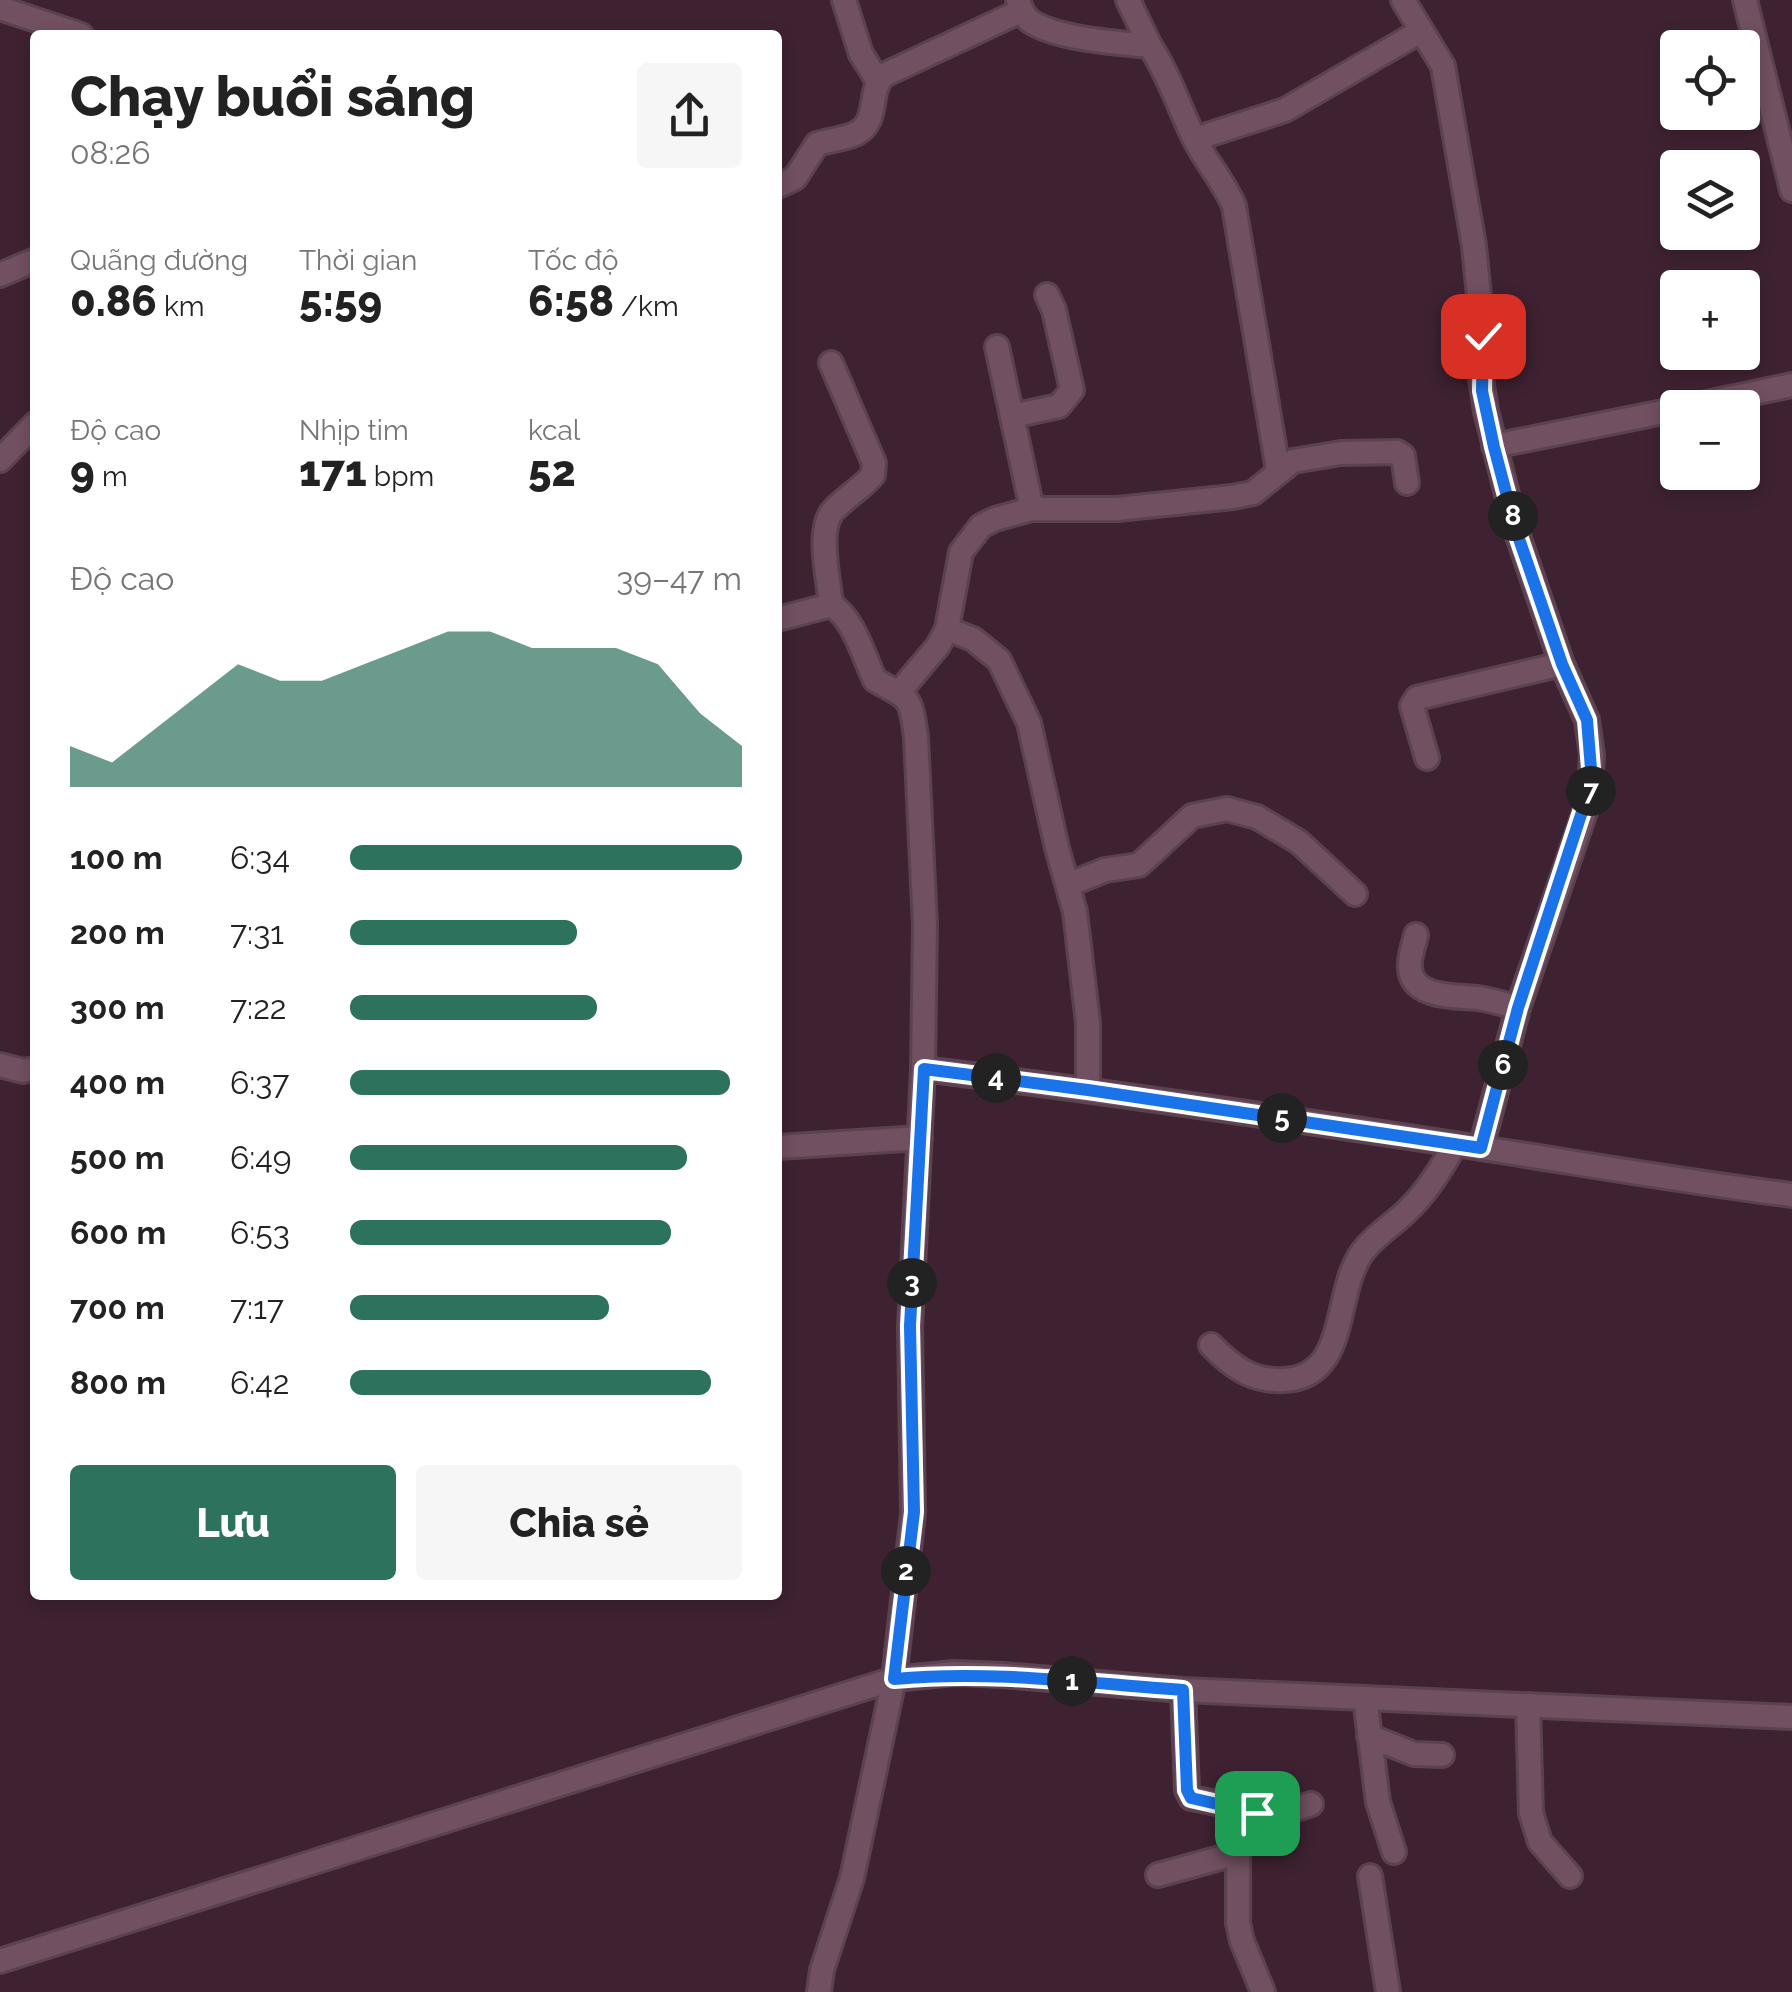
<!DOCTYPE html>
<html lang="vi">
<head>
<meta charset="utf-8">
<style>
	:root { --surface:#fff; --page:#f6f6f6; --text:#222; --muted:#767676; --accent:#2d725d }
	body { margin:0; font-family:Raleway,sans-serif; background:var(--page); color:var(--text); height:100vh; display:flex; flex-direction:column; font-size:38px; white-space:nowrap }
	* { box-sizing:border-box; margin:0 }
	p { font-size:32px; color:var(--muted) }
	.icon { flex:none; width:55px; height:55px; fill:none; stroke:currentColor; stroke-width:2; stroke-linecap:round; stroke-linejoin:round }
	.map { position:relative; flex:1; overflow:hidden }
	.panel { position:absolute; left:30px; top:30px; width:752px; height:1570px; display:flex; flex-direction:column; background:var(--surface); border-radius:10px; box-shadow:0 5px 15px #0003 }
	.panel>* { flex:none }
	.controls { position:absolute; left:1660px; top:30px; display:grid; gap:20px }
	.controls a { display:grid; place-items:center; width:100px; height:100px; border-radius:10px; background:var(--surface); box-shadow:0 5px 15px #0003; font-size:50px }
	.pin { position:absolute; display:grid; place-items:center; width:85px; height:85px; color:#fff; margin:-42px; border-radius:20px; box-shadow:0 5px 15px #0006 }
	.km { position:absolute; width:50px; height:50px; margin:-25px; border-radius:50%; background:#222; color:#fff; font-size:28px; line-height:50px; text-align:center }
	.round { display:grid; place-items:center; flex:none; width:105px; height:105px; border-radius:10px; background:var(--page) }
	.summary { display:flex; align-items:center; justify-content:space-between; height:170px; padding:0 40px }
	h1 { font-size:55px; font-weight:800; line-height:75px }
	.metrics { display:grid; grid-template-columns:repeat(3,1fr); gap:15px; height:170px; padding:10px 40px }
	.metrics div { display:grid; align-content:center }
	.metrics b { font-size:42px; font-weight:800 }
	.metrics small { font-size:28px; font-weight:400 }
	.metrics p { font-size:28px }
	.chart { height:280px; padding:20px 40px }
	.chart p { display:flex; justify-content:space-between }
	.chart svg { width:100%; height:180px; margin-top:10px; fill:var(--accent); opacity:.7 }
	.primary-button { display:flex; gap:20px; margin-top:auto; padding:20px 40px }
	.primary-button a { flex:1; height:115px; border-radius:10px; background:var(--accent); color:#fff; font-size:40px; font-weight:800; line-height:115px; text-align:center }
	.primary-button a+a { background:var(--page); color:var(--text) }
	ul { padding:0 40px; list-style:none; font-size:32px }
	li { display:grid; grid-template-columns:160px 120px 1fr; align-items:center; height:75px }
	li i { height:25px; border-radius:12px; background:var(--accent) }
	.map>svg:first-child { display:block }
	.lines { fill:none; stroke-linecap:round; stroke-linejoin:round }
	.minor-casing { stroke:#5b424f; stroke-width:28 }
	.minor { stroke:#715061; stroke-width:22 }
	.route-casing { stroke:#fff; stroke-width:20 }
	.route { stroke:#1a73e8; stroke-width:12 }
</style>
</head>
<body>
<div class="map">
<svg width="1792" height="1992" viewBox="0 0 1792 1992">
	<rect width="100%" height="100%" fill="#3f2232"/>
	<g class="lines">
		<g class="minor-casing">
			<g id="minor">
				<path d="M844 0 861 54 878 81"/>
				<path d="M1018 0C1020 8 1023 15 1030 21 1056 39 1119 43 1150 46 1169 75 1179 107 1194 138 1206 162 1224 182 1234 206L1278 470"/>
				<path d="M1128 0 1150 46"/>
				<path d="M1403 0 1443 66 1474 246 1483 336 1480 372 1486 411 1516 530 1562 664 1587 720 1592 755 1589 800 1518 1008 1481 1148"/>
				<path d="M1745 0 1792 190"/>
				<path d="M0 8 81 35"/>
				<path d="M1195 139 1285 110 1421 31"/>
				<path d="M778 186 795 178 817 144C830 140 846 139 857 133 880 120 867 91 884 75L1021 11"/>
				<path d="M0 275 35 260"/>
				<path d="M997 347 1032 509"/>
				<path d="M831 363 874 463 873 475C861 489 844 498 832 512 817 531 829 581 831 605"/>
				<path d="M1683 408 1792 385"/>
				<path d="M1012 416 1059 406 1072 390 1054 310 1047 295"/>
				<path d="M1494 446 1678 409"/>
				<path d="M0 460 35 424"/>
				<path d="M778 619 831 605C854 618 864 658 875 680 910 700 910 694 916 737L925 925 923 1069 910 1327 913 1513 894 1679 852 1878 822 1970 819 1992"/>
				<path d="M947 629 973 639 999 660 1029 723 1057 848 1075 912 1088 1023V1090"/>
				<path d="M900 691 938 646 947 629 961 552 981 526 995 519 1032 509H1117L1233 497 1253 493 1293 461 1341 453 1397 452 1403 456 1407 483"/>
				<path d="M1427 758 1412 706 1417 698 1562 664"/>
				<path d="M1068 885 1105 870 1139 865 1192 816 1227 809 1257 817 1299 842 1355 894"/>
				<path d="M1416 935C1414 945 1409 957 1410 967 1411 999 1457 996 1478 998 1492 1000 1505 1004 1518 1008"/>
				<path d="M0 1065 23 1071 35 1069"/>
				<path d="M923 1069C1101 1091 1278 1117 1455 1144 1568 1161 1679 1181 1792 1195"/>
				<path d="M778 1147 920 1138"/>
				<path d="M1211 1345C1232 1367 1253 1382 1284 1380 1349 1377 1333 1296 1361 1254 1374 1235 1395 1224 1411 1207 1429 1189 1443 1166 1455 1144"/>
				<path d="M1183 1690 1187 1790 1191 1798C1234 1805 1268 1821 1311 1804"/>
				<path d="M1365 1698 1378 1802 1394 1852"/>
				<path d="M1528 1705 1531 1813 1540 1842 1570 1876"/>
				<path d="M1369 1736 1414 1754 1442 1755"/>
				<path d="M1238 1810V1923L1242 1941 1263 1992"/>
				<path d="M1158 1875 1220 1858 1238 1849"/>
				<path d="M1370 1876 1388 1992"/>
				<path d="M0 1961 894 1679 954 1673 1003 1675 1183 1690 1792 1717"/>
			</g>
		</g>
		<use href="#minor" class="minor"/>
	</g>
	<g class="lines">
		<g class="route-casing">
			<path id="route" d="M1257 1813 1191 1798 1187 1790 1183 1690C1085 1683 992 1670 894 1679L914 1512 910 1326 924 1069 1088 1090 1481 1148 1518 1008 1592 781 1587 720 1562 664 1516 530 1494 447 1482 391 1483 336"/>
		</g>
		<use href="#route" class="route"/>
	</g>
</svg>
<div class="controls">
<a><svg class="icon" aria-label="locate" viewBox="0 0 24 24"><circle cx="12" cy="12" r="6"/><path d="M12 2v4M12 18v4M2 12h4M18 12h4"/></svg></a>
<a><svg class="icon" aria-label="layers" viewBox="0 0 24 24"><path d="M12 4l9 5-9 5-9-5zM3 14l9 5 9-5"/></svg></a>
<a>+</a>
<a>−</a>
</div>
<div class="pin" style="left:1257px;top:1813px;background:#1e9e55"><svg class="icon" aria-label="arrive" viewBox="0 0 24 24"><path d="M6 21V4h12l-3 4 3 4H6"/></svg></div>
<div class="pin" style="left:1483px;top:336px;background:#d93025"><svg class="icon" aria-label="check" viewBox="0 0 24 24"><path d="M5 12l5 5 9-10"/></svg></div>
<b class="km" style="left:1072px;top:1681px">1</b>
<b class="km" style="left:906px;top:1571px">2</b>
<b class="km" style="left:912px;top:1283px">3</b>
<b class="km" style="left:996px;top:1078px">4</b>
<b class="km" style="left:1282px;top:1118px">5</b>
<b class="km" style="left:1503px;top:1065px">6</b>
<b class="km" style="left:1591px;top:791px">7</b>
<b class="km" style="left:1513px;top:516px">8</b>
<section class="panel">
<div class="summary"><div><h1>Chạy buổi sáng</h1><p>08:26</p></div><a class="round"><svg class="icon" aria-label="share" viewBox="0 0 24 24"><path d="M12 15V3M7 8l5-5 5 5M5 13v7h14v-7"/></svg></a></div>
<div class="metrics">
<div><p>Quãng đường</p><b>0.86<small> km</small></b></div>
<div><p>Thời gian</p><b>5:59</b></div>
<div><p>Tốc độ</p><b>6:58<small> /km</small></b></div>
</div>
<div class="metrics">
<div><p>Độ cao</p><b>9<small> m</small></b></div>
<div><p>Nhịp tim</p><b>171<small> bpm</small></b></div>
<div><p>kcal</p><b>52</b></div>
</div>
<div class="chart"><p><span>Độ cao</span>39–47 m</p>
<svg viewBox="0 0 160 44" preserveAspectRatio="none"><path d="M0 44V34L10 38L20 30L30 22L40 14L50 18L60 18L70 14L80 10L90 6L100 6L110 10L120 10L130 10L140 14L150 26L160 34V44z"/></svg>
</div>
<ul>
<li><b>100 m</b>6:34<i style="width:100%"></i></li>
<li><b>200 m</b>7:31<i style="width:58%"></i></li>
<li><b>300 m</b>7:22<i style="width:63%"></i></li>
<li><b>400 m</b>6:37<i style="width:97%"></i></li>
<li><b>500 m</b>6:49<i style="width:86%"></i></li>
<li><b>600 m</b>6:53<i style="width:82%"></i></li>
<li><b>700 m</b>7:17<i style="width:66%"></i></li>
<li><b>800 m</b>6:42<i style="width:92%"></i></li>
</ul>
<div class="primary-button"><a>Lưu</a><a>Chia sẻ</a></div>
</section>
</div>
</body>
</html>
